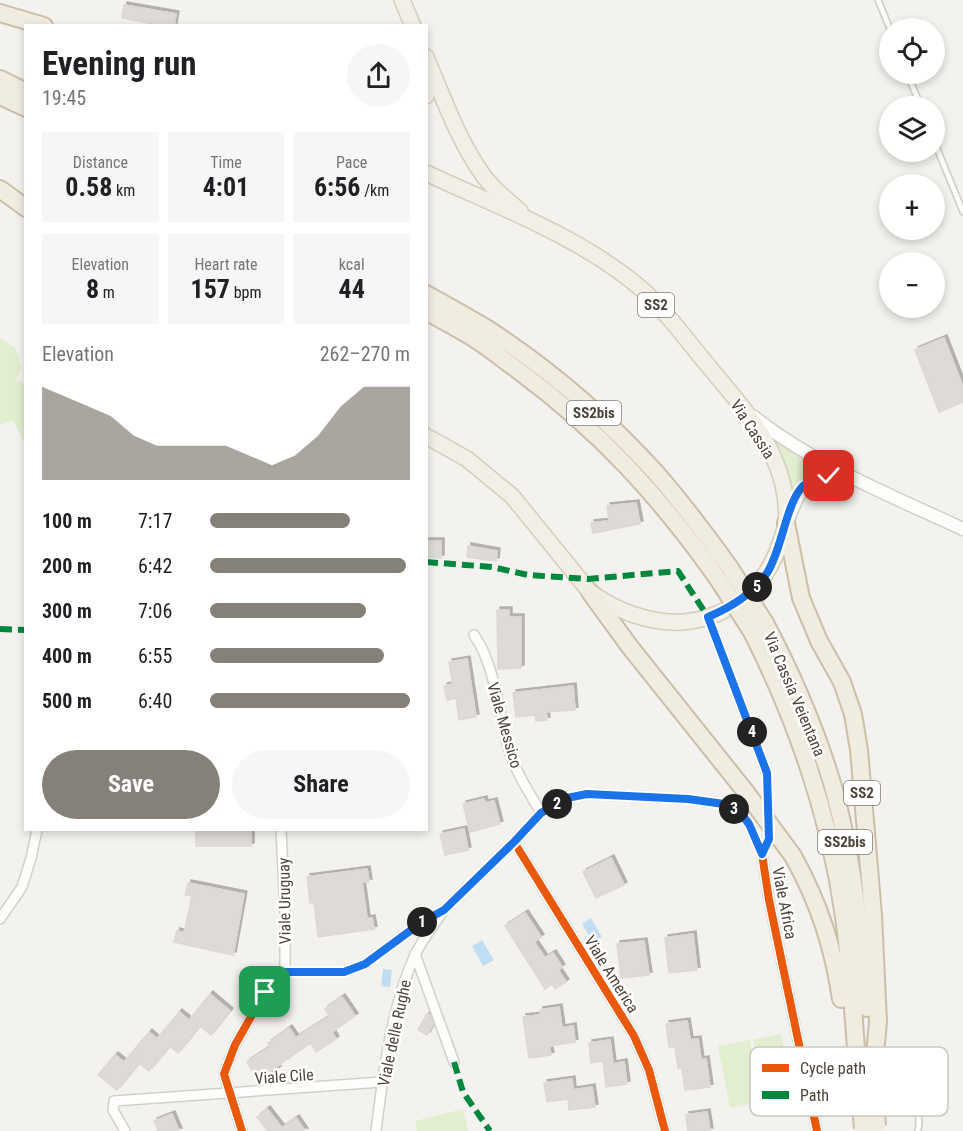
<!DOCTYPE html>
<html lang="en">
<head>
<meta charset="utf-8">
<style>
	:root { --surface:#fff; --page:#f6f6f6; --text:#202124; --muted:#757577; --accent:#868178 }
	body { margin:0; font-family:"Roboto Condensed",sans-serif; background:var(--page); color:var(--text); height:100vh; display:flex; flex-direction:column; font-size:22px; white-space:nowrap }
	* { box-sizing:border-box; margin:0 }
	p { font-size:20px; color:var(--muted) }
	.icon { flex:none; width:33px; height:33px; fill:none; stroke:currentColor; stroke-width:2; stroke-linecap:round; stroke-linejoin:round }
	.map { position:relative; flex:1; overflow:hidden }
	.details { position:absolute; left:24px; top:24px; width:404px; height:807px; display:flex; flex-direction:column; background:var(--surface); border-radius:0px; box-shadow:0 3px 9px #0003 }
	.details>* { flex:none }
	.fabs { position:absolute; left:879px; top:18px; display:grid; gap:12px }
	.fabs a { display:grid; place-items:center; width:66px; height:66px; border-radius:50%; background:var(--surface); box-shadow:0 3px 9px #0003; font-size:30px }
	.pin { position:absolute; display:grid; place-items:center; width:51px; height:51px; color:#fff; margin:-26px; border-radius:12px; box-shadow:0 3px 9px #0006 }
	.km { position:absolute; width:30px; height:30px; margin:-15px; border-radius:50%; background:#222; color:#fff; font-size:16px; line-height:30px; text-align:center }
	.round { display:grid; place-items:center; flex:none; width:63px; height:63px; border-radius:32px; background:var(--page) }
	.overview { display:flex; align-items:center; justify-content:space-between; height:102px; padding:0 18px }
	h1 { font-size:33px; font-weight:700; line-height:45px }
	.stats { display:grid; grid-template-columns:repeat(3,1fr); gap:9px; height:102px; padding:6px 18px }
	.stats div { display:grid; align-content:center; border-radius:0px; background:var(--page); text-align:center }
	.stats b { font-size:26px; font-weight:700 }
	.stats small { font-size:16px; font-weight:400 }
	.stats p { font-size:16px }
	.chart { height:168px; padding:12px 18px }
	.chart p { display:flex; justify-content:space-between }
	.chart svg { width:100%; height:108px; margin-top:6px; fill:var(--accent); opacity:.7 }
	.cta { display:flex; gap:12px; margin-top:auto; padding:12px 18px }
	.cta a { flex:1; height:69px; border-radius:36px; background:var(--accent); color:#fff; font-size:24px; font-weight:700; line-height:69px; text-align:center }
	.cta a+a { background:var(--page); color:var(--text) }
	ul { padding:0 18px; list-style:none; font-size:20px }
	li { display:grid; grid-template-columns:96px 72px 1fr; align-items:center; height:45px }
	li i { height:15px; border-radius:8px; background:var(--accent) }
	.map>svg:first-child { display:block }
	.green { fill:#e1eecf }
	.water { fill:#c0ddf1 }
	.building { fill:#dedbd6; stroke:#dcd9d4; stroke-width:1.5; filter:url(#shadow) }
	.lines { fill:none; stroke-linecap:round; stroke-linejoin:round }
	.service-casing { stroke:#d2d0cb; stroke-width:8 }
	.minor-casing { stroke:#d2d0cb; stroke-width:12 }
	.tertiary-casing { stroke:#d2d0cb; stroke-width:15 }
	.primary-casing { stroke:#d6cebb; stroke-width:18 }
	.trunk-casing { stroke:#ccbfa9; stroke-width:20 }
	.service { stroke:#fdfdfc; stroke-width:4.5 }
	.minor { stroke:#fdfdfc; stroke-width:9 }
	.tertiary { stroke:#fdfdfc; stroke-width:12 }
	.primary { stroke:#f2efe6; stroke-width:15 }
	.trunk { stroke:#f0ece0; stroke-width:16 }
	.trunk-bridge-casing { stroke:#ccbfa9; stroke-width:20; stroke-linecap:butt }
	.trunk-bridge { stroke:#f0ece0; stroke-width:16 }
	.quiet { stroke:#00873e; stroke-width:6; stroke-dasharray:12 6; stroke-linecap:butt }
	.cycleway-casing { stroke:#fff; stroke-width:11 }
	.cycleway { stroke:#e8590c; stroke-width:8 }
	.route-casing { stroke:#fff; stroke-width:12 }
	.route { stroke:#1a73e8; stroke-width:8 }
	.labels { text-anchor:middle; stroke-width:5; stroke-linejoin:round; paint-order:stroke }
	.shield { fill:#fff; stroke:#817c74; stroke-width:1.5 }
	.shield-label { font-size:15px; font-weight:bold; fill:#4b4439 }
	.street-label { font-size:16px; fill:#4b4439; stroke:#fff }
	.key { fill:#fff; stroke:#c9c7c4; stroke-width:1.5 }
	.key-label { font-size:16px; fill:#4b4439 }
</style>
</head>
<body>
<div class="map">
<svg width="963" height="1131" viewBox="0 0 963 1131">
	<defs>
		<filter id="shadow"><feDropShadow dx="3" dy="-3" stdDeviation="0" flood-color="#0004"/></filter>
	</defs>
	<rect width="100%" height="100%" fill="#f4f2ee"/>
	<g class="green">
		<path d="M0 338 16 349 21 367 16 381 25 383V444L13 420 0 425Z"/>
		<path d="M765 431 798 456 827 471C807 472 803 477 791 492L785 463Z"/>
		<path d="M781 1034 794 1096 765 1102 753 1040Z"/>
		<path d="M750 1040 762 1102 730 1108 718 1046Z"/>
		<path d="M463 1109 468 1131H417L415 1121Z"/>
	</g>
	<g class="water">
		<path d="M591 918 602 937 593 942 582 924Z"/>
		<path d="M482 940 494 960 483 966 472 946Z"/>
		<path d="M383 969 392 970 390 987 381 986Z"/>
	</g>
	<g class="building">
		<path d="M124 5 176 14 174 26H163L122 18Z"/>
		<path d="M944 338 963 387V402L939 412 915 350Z"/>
		<path d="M636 503 640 524 593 533 591 523 609 521 607 506Z"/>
		<path d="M426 541H441V558L426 557Z"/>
		<path d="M468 546 497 551 496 561 467 557Z"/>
		<path d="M497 610H509V617H521V668L498 669Z"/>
		<path d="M467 659 476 717 459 720 456 698 447 700 444 686 453 684 449 662Z"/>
		<path d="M573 686 575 710 546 712 547 720 536 721 535 715 516 717 513 693Z"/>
		<path d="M484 799 485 803 494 801 500 824 470 832 463 804Z"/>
		<path d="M464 829 468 850 445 855 440 834Z"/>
		<path d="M196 830H244V831L251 832V846H196Z"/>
		<path d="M611 858 624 885 596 898 583 872Z"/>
		<path d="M367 869 369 882H362L367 919 372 918 374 929 318 937 314 902 310 903 307 877Z"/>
		<path d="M188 883 244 894 233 955 174 942 177 931 184 933 192 896 185 895Z"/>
		<path d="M525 913 541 937 534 942 545 958 553 953 562 967 558 970 566 982 555 989 552 984 545 989 505 926Z"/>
		<path d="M693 934 697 970 669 973 665 938Z"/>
		<path d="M644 941 649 975 621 978 617 944Z"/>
		<path d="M210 994 230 1011 211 1035 200 1026 178 1053 170 1046 149 1071 139 1063 117 1090 98 1075 115 1055 124 1062 149 1032 157 1039 179 1012 189 1020Z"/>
		<path d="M342 997 355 1016 332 1032 336 1039 316 1052 311 1043 276 1067 278 1069 259 1082 247 1062 271 1046 268 1043 289 1028 296 1038 330 1016 325 1009Z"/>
		<path d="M559 1007 562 1028 573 1026 575 1042 549 1046 551 1055 529 1058 523 1017 540 1015V1010Z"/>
		<path d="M427 1014 430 1015 433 1024 427 1035 418 1030Z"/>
		<path d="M687 1021 690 1040 698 1039 701 1060 706 1059 710 1087 685 1090 682 1068H678L675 1047H669L666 1024Z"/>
		<path d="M610 1040 613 1064 624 1062 627 1084 606 1087 603 1061 591 1063 589 1043Z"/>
		<path d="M572 1079 573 1090 592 1087 595 1107 569 1110 568 1099 547 1102 544 1083Z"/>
		<path d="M267 1109 282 1128 296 1118 305 1131H268L257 1117Z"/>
		<path d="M707 1112 710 1131H688L686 1115Z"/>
		<path d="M172 1114 179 1131H158L154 1121Z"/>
	</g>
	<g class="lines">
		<g class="service-casing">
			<g id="service">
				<path d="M878 0 890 29"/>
				<path d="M907 74 921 106"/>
				<path d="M934 141 963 212"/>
				<path d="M877 1101C901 1100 924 1099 918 1131"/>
				<path d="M811 1103 857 1102"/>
			</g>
		</g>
		<g class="minor-casing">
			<g id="minor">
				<path d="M708 617 767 773 769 839 762 854 769 900 817 1131"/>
				<path d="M474 635C495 664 499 715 509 750 516 773 529 792 541 813"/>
				<path d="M281 830 285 911V972"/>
				<path d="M514 842 634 1036 649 1070 665 1131"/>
				<path d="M0 919 22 887 31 858 37 830"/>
				<path d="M415 954 454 1062"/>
				<path d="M125 1131 113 1110 114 1101 382 1082"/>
				<path d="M242 1131 224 1074 235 1045 265 992 285 972H344L365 964 421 922 444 910 514 842 541 813 567 798 587 794 688 799 724 804 740 812 749 824 762 854"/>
				<path d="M376 1131C383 1075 391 1007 415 955 422 940 433 926 442 913"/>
			</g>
		</g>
		<g class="tertiary-casing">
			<g id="tertiary">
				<path d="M754 417C816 466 892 496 963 529"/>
				<path d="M788 520C800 486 809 471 848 477"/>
			</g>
		</g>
		<g class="primary-casing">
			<g id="primary">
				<path d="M402 0 413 26"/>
				<path d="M426 57C443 97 458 140 483 175 493 189 507 200 520 211"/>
				<path d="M426 77V96"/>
				<path d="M426 173C499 207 584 238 645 292 669 315 689 343 710 368 733 396 758 423 773 456 782 476 788 501 786 523 786 528 783 535 781 540 768 585 731 618 683 622 651 624 616 611 590 592L512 496 467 459 426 436"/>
			</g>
		</g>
		<g class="trunk-casing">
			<g id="trunk">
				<path d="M0 13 44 26"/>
				<path d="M0 79 26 92"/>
				<path d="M0 96 26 108"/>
				<path d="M0 189 26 208"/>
				<path d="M426 294C446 305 466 316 486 328 548 368 607 419 657 474 683 504 707 536 730 568"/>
				<path d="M426 311C443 321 461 330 478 341 492 350 505 361 519 371 599 430 661 498 718 579"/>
				<path d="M786 523 801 598 819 641 842 682 853 714 859 750 873 915 878 1022 873 1075"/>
				<path d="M590 592 630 647 745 791"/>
				<path d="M765 623C792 674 815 727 832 783 853 856 860 932 867 1008"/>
				<path d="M752 632C797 721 830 818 844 917 851 969 854 1023 858 1076"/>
				<path d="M793 856C819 903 833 946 841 999"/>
			</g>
		</g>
		<use href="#service" class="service"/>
		<use href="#minor" class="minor"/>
		<use href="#tertiary" class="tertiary"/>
		<use href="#primary" class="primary"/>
		<use href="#trunk" class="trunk"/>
		<g class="trunk-bridge-casing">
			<g id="trunk-bridge">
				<path d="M730 568 765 623"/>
				<path d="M718 579 752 632"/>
				<path d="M745 791 793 856"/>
				<path d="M873 1075 877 1126"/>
				<path d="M858 1076 863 1128"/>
			</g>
		</g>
		<use href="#trunk-bridge" class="trunk-bridge"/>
		<g class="quiet">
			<path d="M426 562 492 567 528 575 588 579 678 571 708 617"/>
			<path d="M0 629 26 630"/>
			<path d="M454 1062 463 1092 490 1131"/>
		</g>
		<g class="cycleway-casing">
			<g id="cycleway">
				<path d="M708 617 767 773 769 839 762 854 769 900 817 1131"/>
				<path d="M514 842 634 1036 649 1070 665 1131"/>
				<path d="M242 1131 224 1074 235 1045 265 992 285 972H344L365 964 421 922 444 910 514 842 541 813 567 798 587 794 688 799 724 804 740 812 749 824 762 854"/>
			</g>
		</g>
		<use href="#cycleway" class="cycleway"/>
	</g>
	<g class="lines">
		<g class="route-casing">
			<path id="route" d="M265 992 285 972H344L365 964 422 922 444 910 514 842 541 813 567 798 587 794 688 799 724 804 740 812 749 824 762 854 769 839 767 773 708 617C732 607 753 594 767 573 782 550 786 503 803 486 810 480 820 477 829 476"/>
		</g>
		<use href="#route" class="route"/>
	</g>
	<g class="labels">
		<g class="shield">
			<rect x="638" y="293" width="36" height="24" rx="4.5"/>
			<rect x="567" y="401" width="54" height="24" rx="4.5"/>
			<rect x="844" y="781" width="36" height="24" rx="4.5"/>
			<rect x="818" y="830" width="54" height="24" rx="4.5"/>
		</g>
		<g class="shield-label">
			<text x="656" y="310">SS2</text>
			<text x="594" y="418">SS2bis</text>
			<text x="862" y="798">SS2</text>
			<text x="845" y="847">SS2bis</text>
		</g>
		<g class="street-label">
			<text transform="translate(753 429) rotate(57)" y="6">Via Cassia</text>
			<text transform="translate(795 694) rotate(67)" y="6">Via Cassia Veientana</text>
			<text transform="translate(505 725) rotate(74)" y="6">Viale Messico</text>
			<text transform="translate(284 901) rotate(-91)" y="6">Viale Uruguay</text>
			<text transform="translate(785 903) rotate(79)" y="6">Viale Africa</text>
			<text transform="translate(612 974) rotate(58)" y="6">Viale America</text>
			<text transform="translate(394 1033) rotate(-78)" y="6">Viale delle Rughe</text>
			<text transform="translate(284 1076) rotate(-4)" y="6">Viale Cile</text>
		</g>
	</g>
	<rect x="750" y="1047" width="198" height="69" rx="9" class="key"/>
	<rect x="762" y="1064" width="27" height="8" fill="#e8590c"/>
	<rect x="762" y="1091" width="27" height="8" fill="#00873e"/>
	<g class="key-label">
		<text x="800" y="1074">Cycle path</text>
		<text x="800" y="1101">Path</text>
	</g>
</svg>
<div class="fabs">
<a><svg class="icon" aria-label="locate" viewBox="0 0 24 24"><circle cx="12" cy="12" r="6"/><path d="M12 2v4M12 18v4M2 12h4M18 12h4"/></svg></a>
<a><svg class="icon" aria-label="layers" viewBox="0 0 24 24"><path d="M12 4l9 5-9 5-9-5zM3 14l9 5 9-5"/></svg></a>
<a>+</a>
<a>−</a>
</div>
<div class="pin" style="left:265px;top:992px;background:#1e9e55"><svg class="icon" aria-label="arrive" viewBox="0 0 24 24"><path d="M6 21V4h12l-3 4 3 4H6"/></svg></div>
<div class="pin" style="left:829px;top:476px;background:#d93025"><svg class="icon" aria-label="check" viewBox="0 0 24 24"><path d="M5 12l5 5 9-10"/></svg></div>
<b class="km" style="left:422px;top:922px">1</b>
<b class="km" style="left:557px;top:804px">2</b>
<b class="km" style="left:734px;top:809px">3</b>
<b class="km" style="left:752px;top:732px">4</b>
<b class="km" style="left:757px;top:587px">5</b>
<section class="details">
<div class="overview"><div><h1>Evening run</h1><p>19:45</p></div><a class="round"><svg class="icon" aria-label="share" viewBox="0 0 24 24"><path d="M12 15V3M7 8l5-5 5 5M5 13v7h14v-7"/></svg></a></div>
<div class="stats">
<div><p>Distance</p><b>0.58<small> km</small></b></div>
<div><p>Time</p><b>4:01</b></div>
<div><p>Pace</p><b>6:56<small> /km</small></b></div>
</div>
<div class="stats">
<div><p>Elevation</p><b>8<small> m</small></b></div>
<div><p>Heart rate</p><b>157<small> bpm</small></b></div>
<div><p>kcal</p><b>44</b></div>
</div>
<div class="chart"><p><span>Elevation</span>262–270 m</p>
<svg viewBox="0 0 160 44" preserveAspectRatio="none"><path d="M0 44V6L10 10L20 14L30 18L40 26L50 30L60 30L70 30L80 30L90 34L100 38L110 34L120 26L130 14L140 6L150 6L160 6V44z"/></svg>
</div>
<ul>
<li><b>100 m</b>7:17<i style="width:70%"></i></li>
<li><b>200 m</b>6:42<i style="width:98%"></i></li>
<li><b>300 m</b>7:06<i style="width:78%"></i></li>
<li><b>400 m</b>6:55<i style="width:87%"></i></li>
<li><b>500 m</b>6:40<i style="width:100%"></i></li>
</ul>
<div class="cta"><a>Save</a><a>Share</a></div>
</section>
</div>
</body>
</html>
